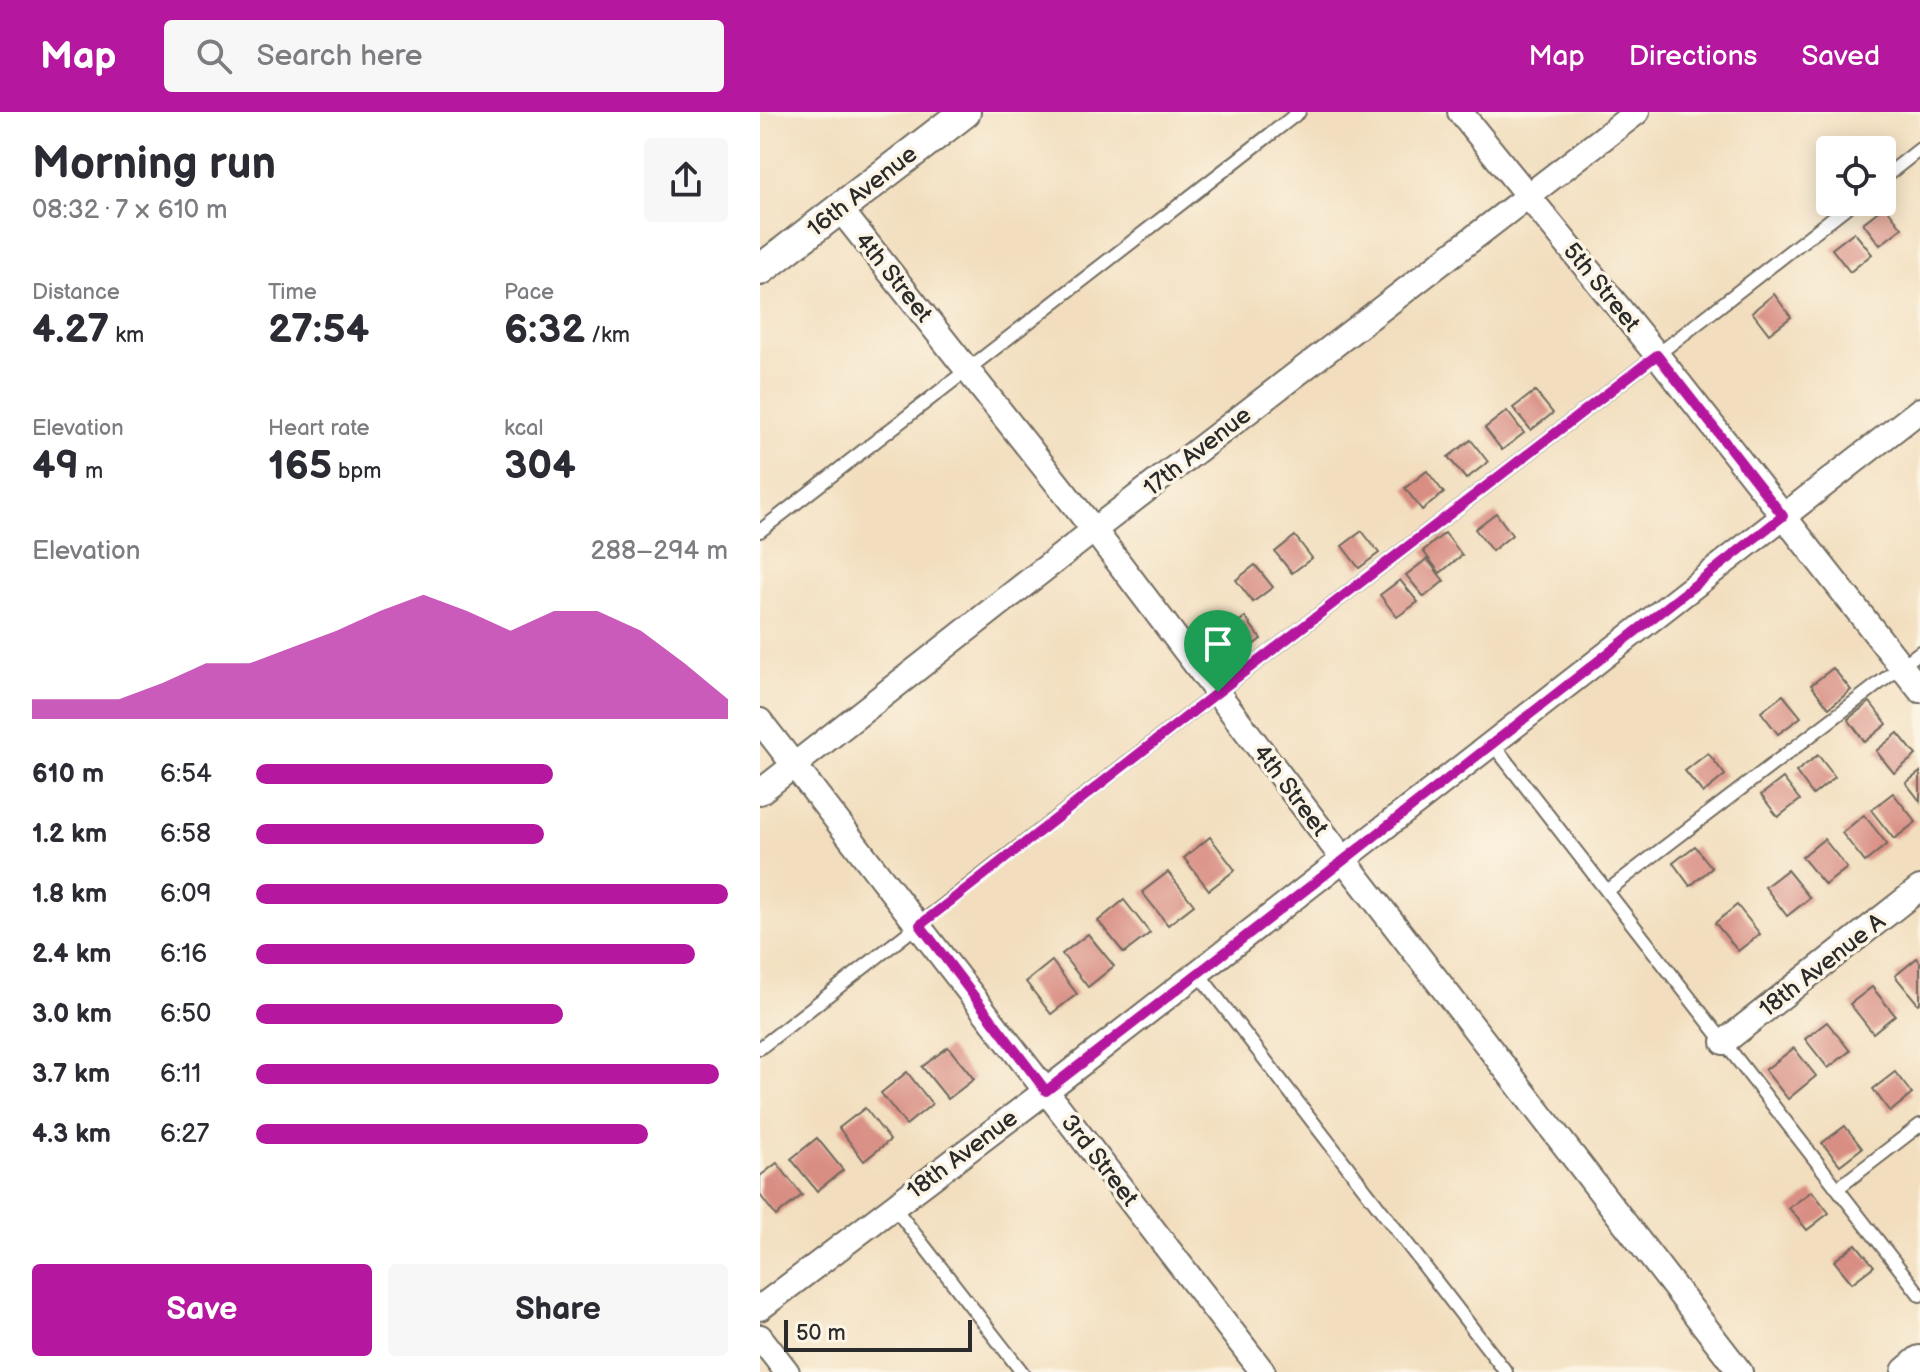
<!DOCTYPE html>
<html lang="en">
<head>
<meta charset="utf-8">
<style>
	:root { --surface:#fff; --page:#f7f7f7; --text:#2b2b33; --muted:#7c7c81; --accent:#b5179e }
	body { margin:0; font-family:"Balsamiq Sans",sans-serif; background:var(--page); color:var(--text); height:100vh; display:flex; flex-direction:column; font-size:30px; white-space:nowrap }
	* { box-sizing:border-box; margin:0 }
	p { font-size:26px; color:var(--muted) }
	.icon { flex:none; width:44px; height:44px; fill:none; stroke:currentColor; stroke-width:2; stroke-linecap:round; stroke-linejoin:round }
	.map { position:relative; flex:1; overflow:hidden }
	.panel { display:flex; flex-direction:column; background:var(--surface); width:760px }
	.panel>* { flex:none }
	.fabs { position:absolute; left:1056px; top:24px; display:grid; gap:16px }
	.fabs a { display:grid; place-items:center; width:80px; height:80px; border-radius:8px; background:var(--surface); box-shadow:0 4px 20px #0003; font-size:40px }
	.scale { position:absolute; left:24px; bottom:20px; width:188px; box-sizing:border-box; padding-left:8px; border:4px solid #2b2b2b; border-top:0; font-size:22px; line-height:28px; white-space:nowrap; color:#2b2b2b; -webkit-text-stroke:6px #fcf5e5; paint-order:stroke }
	.pin { position:absolute; display:grid; place-items:center; width:68px; height:68px; color:#fff; margin:-82px -34px; border-radius:50% 50% 50% 0; rotate:-45deg; box-shadow:0 0 8px #0007 }
	.pin .icon { rotate:45deg }
	.round { display:grid; place-items:center; flex:none; width:84px; height:84px; border-radius:8px; background:var(--page) }
	.overview { display:flex; align-items:center; justify-content:space-between; height:136px; padding:0 32px }
	h1 { font-size:44px; font-weight:800; line-height:60px }
	.figures { display:grid; grid-template-columns:repeat(3,1fr); gap:12px; height:136px; padding:8px 32px }
	.figures div { display:grid; align-content:center }
	.figures b { font-size:40px; font-weight:800 }
	.figures small { font-size:22px; font-weight:400 }
	.figures p { font-size:22px }
	.chart { height:224px; padding:16px 32px }
	.chart p { display:flex; justify-content:space-between }
	.chart svg { width:100%; height:144px; margin-top:8px; fill:var(--accent); opacity:.7 }
	.cta { display:flex; gap:16px; margin-top:auto; padding:16px 32px }
	.cta a { flex:1; height:92px; border-radius:8px; background:var(--accent); color:#fff; font-size:32px; font-weight:800; line-height:92px; text-align:center }
	.cta a+a { background:var(--page); color:var(--text) }
	ul { padding:0 32px; list-style:none; font-size:26px }
	li { display:grid; grid-template-columns:128px 96px 1fr; align-items:center; height:60px }
	li i { height:20px; border-radius:10px; background:var(--accent) }
	header { display:flex; align-items:center; gap:48px; box-sizing:border-box; height:112px; padding:0 40px; background:var(--accent); color:#fff }
	header strong { font-size:38px }
	nav { display:flex; gap:44px; margin-inline-start:auto; font-size:28px }
	.search { width:560px; height:72px; background:var(--page); display:flex; align-items:center; gap:20px; box-sizing:border-box; padding:0 28px; border-radius:8px; color:var(--muted); font-size:30px }
	main { display:flex; flex:1; min-height:0 }
	.map>svg:first-child { display:block }
	.building { fill:#d98e84 }
	.lines { fill:none; stroke-linecap:round; stroke-linejoin:round }
	.service-casing { stroke:#716a5e; stroke-width:16 }
	.minor-casing { stroke:#716a5e; stroke-width:28 }
	.tertiary-casing { stroke:#716a5e; stroke-width:34 }
	.service { stroke:#fff; stroke-width:12 }
	.minor { stroke:#fff; stroke-width:24 }
	.tertiary { stroke:#fff; stroke-width:30 }
	.route-casing { stroke:#fff; stroke-width:16 }
	.route { stroke:#b5179e; stroke-width:10 }
	.labels { text-anchor:middle; stroke-width:7; stroke-linejoin:round; paint-order:stroke }
	.street-label { font-size:24px; fill:#2b2b2b; stroke:#fcf5e5 }
</style>
</head>
<body>
<header>
<strong>Map</strong>
<div class="search"><svg class="icon" aria-label="search" viewBox="0 0 24 24"><circle cx="10" cy="10" r="6"/><path d="M15 15l6 6"/></svg>Search here</div>
<nav><a>Map</a><a>Directions</a><a>Saved</a></nav>
</header>
<main>
<section class="panel">
<div class="overview"><div><h1>Morning run</h1><p>08:32 · 7 × 610 m</p></div><a class="round"><svg class="icon" aria-label="share" viewBox="0 0 24 24"><path d="M12 15V3M7 8l5-5 5 5M5 13v7h14v-7"/></svg></a></div>
<div class="figures">
<div><p>Distance</p><b>4.27<small> km</small></b></div>
<div><p>Time</p><b>27:54</b></div>
<div><p>Pace</p><b>6:32<small> /km</small></b></div>
</div>
<div class="figures">
<div><p>Elevation</p><b>49<small> m</small></b></div>
<div><p>Heart rate</p><b>165<small> bpm</small></b></div>
<div><p>kcal</p><b>304</b></div>
</div>
<div class="chart"><p><span>Elevation</span>288–294 m</p>
<svg viewBox="0 0 160 44" preserveAspectRatio="none"><path d="M0 44V38L10 38L20 38L30 33L40 27L50 27L60 22L70 17L80 11L90 6L100 11L110 17L120 11L130 11L140 17L150 27L160 38V44z"/></svg>
</div>
<ul>
<li><b>610 m</b>6:54<i style="width:63%"></i></li>
<li><b>1.2 km</b>6:58<i style="width:61%"></i></li>
<li><b>1.8 km</b>6:09<i style="width:100%"></i></li>
<li><b>2.4 km</b>6:16<i style="width:93%"></i></li>
<li><b>3.0 km</b>6:50<i style="width:65%"></i></li>
<li><b>3.7 km</b>6:11<i style="width:98%"></i></li>
<li><b>4.3 km</b>6:27<i style="width:83%"></i></li>
</ul>
<div class="cta"><a>Save</a><a>Share</a></div>
</section>
<div class="map">
<svg width="1160" height="1260" viewBox="0 0 1160 1260">
	<rect width="100%" height="100%" fill="#fcf5e5"/>
	<filter id="ink" filterUnits="userSpaceOnUse"><feTurbulence type="fractalNoise" baseFrequency=".0125" numOctaves="2"/><feDisplacementMap in="SourceGraphic" scale="16" xChannelSelector="R" yChannelSelector="G"/><feConvolveMatrix kernelMatrix="1 2 1 2 8 2 1 2 1" color-interpolation-filters="sRGB"/></filter>
	<filter id="wash" filterUnits="userSpaceOnUse"><feTurbulence type="fractalNoise" baseFrequency=".006" numOctaves="4" result="noise"/><feDisplacementMap in="SourceGraphic" scale="32" xChannelSelector="R" yChannelSelector="G"/><feGaussianBlur stdDeviation="1.8" result="paint"/><feColorMatrix in="noise" values="0 0 0 0 0 0 0 0 0 0 0 0 0 0 0 0 0 1.4 0 .05"/><feComposite in="paint" operator="in"/></filter>
	<g filter="url(#wash)">
		<rect width="100%" height="100%" fill="#f2debe"/>
		<g id="blocks">
			<g class="building">
				<path d="M1125 94 1142 116 1120 133 1103 111Z"/>
				<path d="M1094 120 1112 142 1090 160 1072 137Z"/>
				<path d="M1014 182 1031 205 1009 222 992 200Z"/>
				<path d="M775 279 793 301 771 318 753 296Z"/>
				<path d="M747 299 764 321 742 338 725 316Z"/>
				<path d="M711 328 728 350 706 367 688 345Z"/>
				<path d="M667 359 684 381 662 398 645 376Z"/>
				<path d="M736 401 752 423 732 439 715 417Z"/>
				<path d="M602 419 619 441 599 456 582 434Z"/>
				<path d="M685 421 702 443 680 461 663 439Z"/>
				<path d="M535 424 552 446 532 461 515 440Z"/>
				<path d="M667 447 684 469 664 485 646 463Z"/>
				<path d="M495 453 513 475 493 490 476 468Z"/>
				<path d="M640 468 658 490 637 505 620 483Z"/>
				<path d="M485 505 501 527 470 550 454 529Z"/>
				<path d="M1073 556 1091 578 1069 596 1051 573Z"/>
				<path d="M1023 583 1041 605 1018 622 1001 600Z"/>
				<path d="M1110 590 1127 612 1105 630 1088 607Z"/>
				<path d="M1138 621 1156 643 1134 661 1116 639Z"/>
				<path d="M948 641 965 663 943 681 925 659Z"/>
				<path d="M1058 643 1075 665 1053 683 1036 660Z"/>
				<path d="M1160 660V689L1146 671Z"/>
				<path d="M1023 666 1040 688 1018 705 1001 683Z"/>
				<path d="M1133 681 1156 710 1134 727 1111 698Z"/>
				<path d="M1104 703 1127 732 1105 750 1082 721Z"/>
				<path d="M450 725 475 758 449 778 424 746Z"/>
				<path d="M1064 727 1087 756 1065 773 1042 745Z"/>
				<path d="M935 734 952 756 930 774 913 751Z"/>
				<path d="M1027 758 1050 786 1027 804 1005 775Z"/>
				<path d="M408 760 434 793 408 813 382 780Z"/>
				<path d="M364 788 390 821 364 841 338 809Z"/>
				<path d="M977 793 1000 822 978 839 955 811Z"/>
				<path d="M328 822 354 854 328 875 302 842Z"/>
				<path d="M1157 846 1160 850V891L1158 892 1135 864Z"/>
				<path d="M292 849 317 882 291 902 266 870Z"/>
				<path d="M1112 875 1135 903 1113 921 1090 892Z"/>
				<path d="M1067 910 1090 939 1068 956 1045 927Z"/>
				<path d="M188 935 214 967 188 987 162 955Z"/>
				<path d="M1034 936 1056 964 1028 987 1005 958Z"/>
				<path d="M147 960 172 992 146 1013 121 981Z"/>
				<path d="M1135 960 1152 982 1130 1000 1113 977Z"/>
				<path d="M105 996 130 1028 104 1049 79 1016Z"/>
				<path d="M1085 1014 1102 1036 1080 1053 1062 1031Z"/>
				<path d="M57 1026 83 1058 57 1079 31 1047Z"/>
				<path d="M17 1051 42 1083 16 1104 0 1083V1064Z"/>
				<path d="M1052 1079 1069 1101 1047 1118 1029 1096Z"/>
				<path d="M1096 1132 1114 1154 1092 1171 1074 1149Z"/>
			</g>
		</g>
	</g>
	<g filter="url(#ink)">
		<use href="#blocks" fill-opacity="0" stroke="#716a5e" stroke-width="2"/>
		<g class="lines">
			<g class="service-casing">
				<g id="service">
					<path d="M1122 67 1160 37"/>
					<path d="M0 419 539 0"/>
					<path d="M732 631 1160 1183"/>
					<path d="M847 779 1160 540"/>
					<path d="M438 861 746 1260"/>
					<path d="M0 936 458 580 897 243 1093 90"/>
					<path d="M1078 1076 1160 1013"/>
					<path d="M133 1094 262 1260"/>
				</g>
			</g>
			<g class="minor-casing">
				<g id="minor">
					<path d="M700 0 897 243 1160 578"/>
					<path d="M80 97 334 418 584 748 980 1260"/>
					<path d="M0 609 503 1260"/>
					<path d="M0 680 334 418 877 0"/>
					<path d="M964 930 1160 776"/>
					<path d="M0 1196 286 979 1160 298"/>
					<path d="M0 1225 27 1260"/>
				</g>
			</g>
			<g class="tertiary-casing">
				<g id="tertiary">
					<path d="M0 158 205 0"/>
					<path d="M1147 1260 1160 1249"/>
				</g>
			</g>
			<use href="#service" class="service"/>
			<use href="#minor" class="minor"/>
			<use href="#tertiary" class="tertiary"/>
		</g>
	</g>
	<g class="lines" filter="url(#ink)">
		<g class="route-casing">
			<path id="route" d="M897 243 1023 404 584 748 286 979 160 813 458 580Z"/>
		</g>
		<use href="#route" class="route"/>
	</g>
	<g class="labels">
		<g class="street-label">
			<text transform="translate(102 79) rotate(-38)" y="8">16th Avenue</text>
			<text transform="translate(134 165) rotate(51)" y="8">4th Street</text>
			<text transform="translate(842 175) rotate(51)" y="8">5th Street</text>
			<text transform="translate(437 339) rotate(-38)" y="8">17th Avenue</text>
			<text transform="translate(531 678) rotate(53)" y="8">4th Street</text>
			<text transform="translate(1062 853) rotate(-38)" y="8">18th Avenue A</text>
			<text transform="translate(202 1042) rotate(-37)" y="8">18th Avenue</text>
			<text transform="translate(340 1048) rotate(52)" y="8">3rd Street</text>
		</g>
	</g>
</svg>
<div class="fabs">
<a><svg class="icon" aria-label="locate" viewBox="0 0 24 24"><circle cx="12" cy="12" r="6"/><path d="M12 2v4M12 18v4M2 12h4M18 12h4"/></svg></a>
</div>
<div class="scale">50 m</div>
<div class="pin" style="left:458px;top:580px;background:#1e9e55"><svg class="icon" aria-label="arrive" viewBox="0 0 24 24"><path d="M6 21V4h12l-3 4 3 4H6"/></svg></div>
</div>
</main>
</body>
</html>
